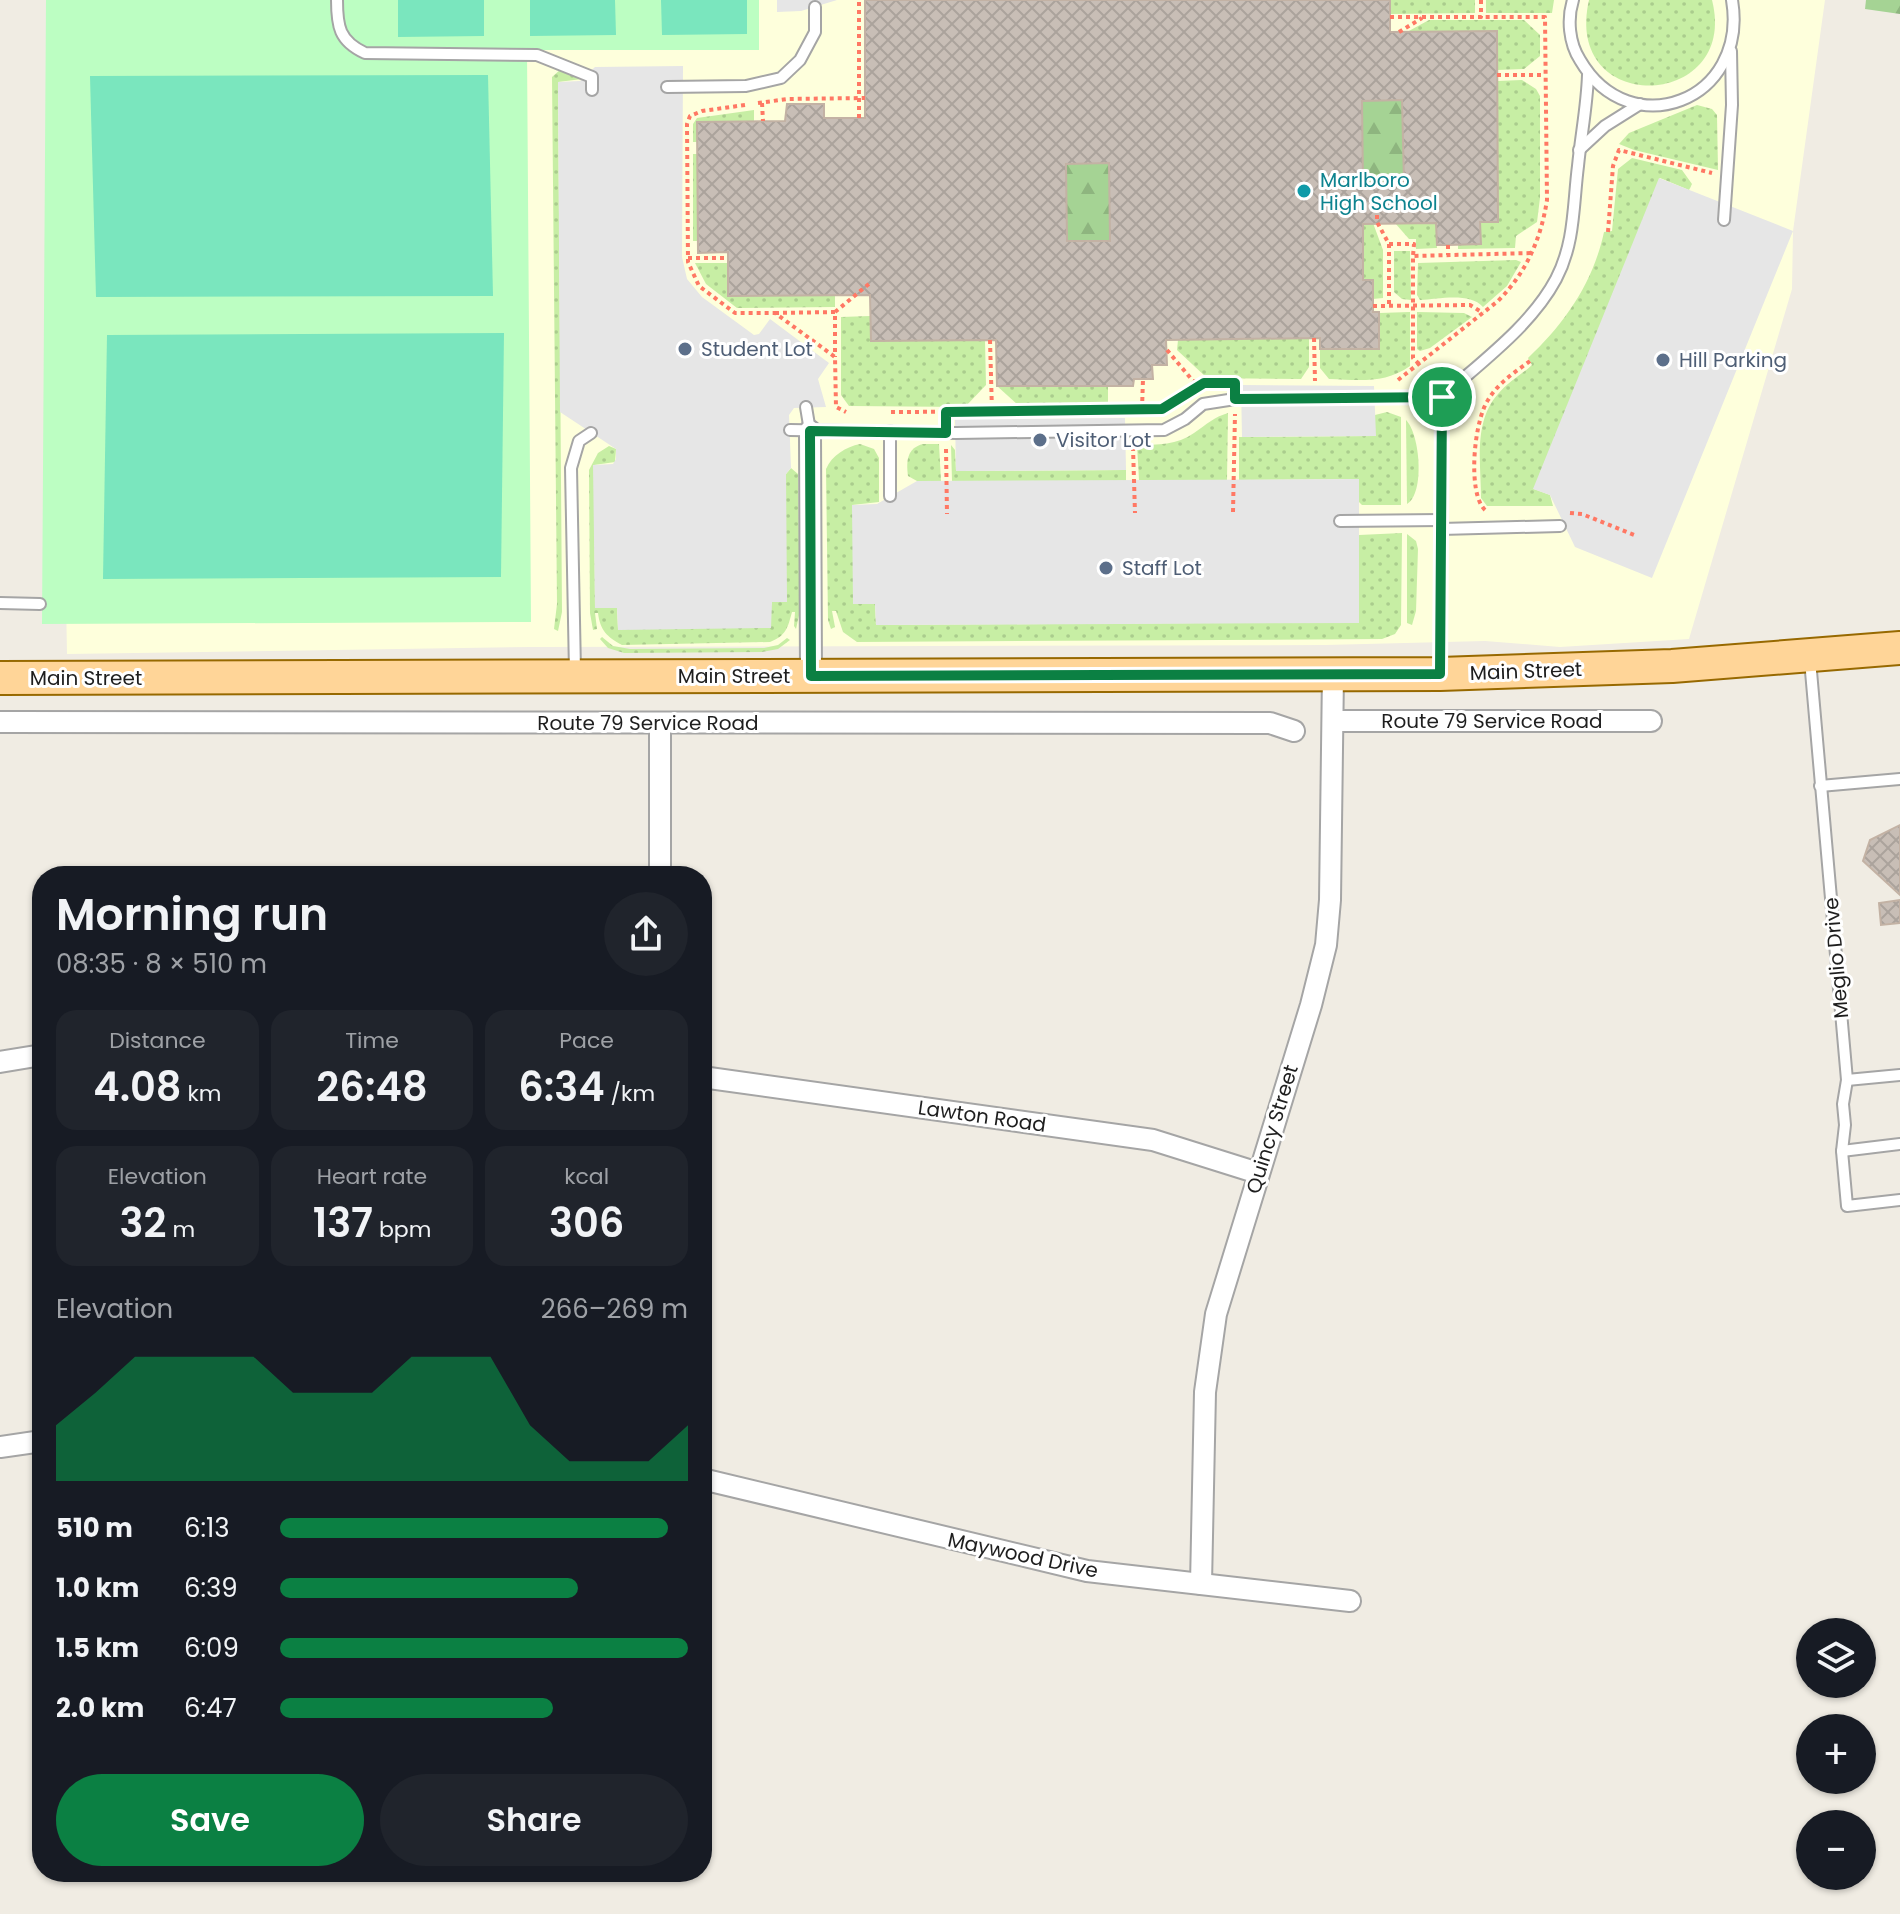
<!DOCTYPE html>
<html lang="en">
<head>
<meta charset="utf-8">
<style>
	:root { --surface:#171b24; --page:#20242c; --text:#f1f3f6; --muted:#9ea1a6; --accent:#0b8043 }
	body { margin:0; font-family:Poppins,sans-serif; background:var(--page); color:var(--text); height:100vh; display:flex; flex-direction:column; font-size:30px; white-space:nowrap }
	* { box-sizing:border-box; margin:0 }
	p { font-size:26px; color:var(--muted) }
	.icon { flex:none; width:44px; height:44px; fill:none; stroke:currentColor; stroke-width:2; stroke-linecap:round; stroke-linejoin:round }
	.map { position:relative; flex:1; overflow:hidden }
	.drawer { position:absolute; left:32px; top:866px; width:680px; height:1016px; display:flex; flex-direction:column; background:var(--surface); border-radius:32px; box-shadow:0 2px 6px #0004 }
	.drawer>* { flex:none }
	.buttons { position:absolute; left:1796px; top:1618px; display:grid; gap:16px }
	.buttons a { display:grid; place-items:center; width:80px; height:80px; border-radius:50%; background:var(--surface); box-shadow:0 2px 6px #0004; font-size:40px }
	.pin { position:absolute; display:grid; place-items:center; width:68px; height:68px; color:#fff; margin:-34px; border:4px solid #fff; border-radius:50%; box-shadow:0 2px 8px #0007 }
	.round { display:grid; place-items:center; flex:none; width:84px; height:84px; border-radius:42px; background:var(--page) }
	.overview { display:flex; align-items:center; justify-content:space-between; height:136px; padding:0 24px }
	h1 { font-size:44px; font-weight:600; line-height:60px }
	.metrics { display:grid; grid-template-columns:repeat(3,1fr); gap:12px; height:136px; padding:8px 24px }
	.metrics div { display:grid; align-content:center; border-radius:20px; background:var(--page); text-align:center }
	.metrics b { font-size:40px; font-weight:600 }
	.metrics small { font-size:22px; font-weight:400 }
	.metrics p { font-size:22px }
	.chart { height:224px; padding:16px 24px }
	.chart p { display:flex; justify-content:space-between }
	.chart svg { width:100%; height:144px; margin-top:8px; fill:var(--accent); opacity:.7 }
	.action { display:flex; gap:16px; margin-top:auto; padding:16px 24px }
	.action a { flex:1; height:92px; border-radius:48px; background:var(--accent); color:#fff; font-size:32px; font-weight:600; line-height:92px; text-align:center }
	.action a+a { background:var(--page); color:var(--text) }
	ul { padding:0 24px; list-style:none; font-size:26px }
	li { display:grid; grid-template-columns:128px 96px 1fr; align-items:center; height:60px }
	li i { height:20px; border-radius:10px; background:var(--accent) }
	.map>svg:first-child { display:block }
	.education { fill:#feffdc }
	.grass { fill:url(#grass-dots) }
	.forest { fill:url(#forest-firs) }
	.park { fill:#bcfec2 }
	.pitch { fill:#7ae6be }
	.parking { fill:#e6e6e6 }
	.building { fill:url(#building-cross-hatch); stroke:#c3b2a4; stroke-width:2; fill-rule:evenodd }
	.lines { fill:none; stroke-linecap:round; stroke-linejoin:round }
	.lane-casing { stroke:#a5a5a5; stroke-width:14 }
	.street-casing { stroke:#a5a5a5; stroke-width:24 }
	.primary-casing { stroke:#976900; stroke-width:36 }
	.path { stroke:#ff7864; stroke-width:4; stroke-dasharray:4 4; stroke-linecap:butt }
	.lane { stroke:#fff; stroke-width:10 }
	.street { stroke:#fff; stroke-width:20 }
	.primary { stroke:#ffd598; stroke-width:32 }
	.route-casing { stroke:#fff; stroke-width:16 }
	.route { stroke:#0b8043; stroke-width:10 }
	.culture-dot { fill:#0f9aa8; stroke:#fff; stroke-width:3 }
	.service-dot { fill:#5c6f8a; stroke:#fff; stroke-width:3 }
	.labels { text-anchor:middle; stroke-width:6; stroke-linejoin:round; paint-order:stroke }
	.culture-label { font-size:20px; fill:#0d838f; stroke:#fff; text-anchor:start }
	.service-label { font-size:20px; fill:#4e5e75; stroke:#fff; text-anchor:start }
	.street-label { font-size:20px; fill:#1e1e1e; stroke:#fff }
</style>
</head>
<body>
<div class="map">
<svg width="1900" height="1914" viewBox="0 0 1900 1914">
	<defs>
		<pattern id="grass-dots" width="8" height="8" patternUnits="userSpaceOnUse" patternTransform="scale(2)"><rect width="8" height="8" fill="#c7eea4"/><path d="M2 2h.1M6 6h.1" fill="none" stroke="#aacc8d" stroke-width="1.8" stroke-linecap="round"/></pattern>
		<pattern id="forest-firs" width="22" height="20" patternUnits="userSpaceOnUse" patternTransform="scale(2)"><rect width="22" height="20" fill="#a5d394"/><path d="M5 1l3.5 6h-7zM16 11l3.5 6h-7z" fill="#8eb57f"/></pattern>
		<pattern id="building-cross-hatch" width="8" height="8" patternUnits="userSpaceOnUse" patternTransform="scale(2)"><rect width="8" height="8" fill="#c8beb6"/><path d="M0 0l8 8M0 8l8-8" fill="none" stroke="#aba39c"/></pattern>
	</defs>
	<rect width="100%" height="100%" fill="#f0ece3"/>
	<path class="education" d="M61 0H1825L1793 231 1792 289 1689 639 1560 647 1485 641 1325 645 531 647 67 654 62 370Z"/>
	<g class="grass">
		<path d="M1390 0H1475V13L1390 14Z"/>
		<path d="M1486 0H1554L1552 13H1486Z"/>
		<path d="M1589 0H1712C1740 110 1562 118 1589 0Z"/>
		<path d="M1429 20H1524L1540 35V56L1524 69 1497 70 1496 31 1407 32Z"/>
		<path d="M561 69 582 79 558 82 562 612 558 631 554 629 557 604 552 77Z"/>
		<path d="M1522 80 1536 89 1540 96V198L1537 222 1516 236 1515 248 1458 249V245L1481 244 1480 222H1498L1497 81Z"/>
		<path d="M1697 105 1712 109 1717 115 1718 170 1634 150 1619 144 1629 133Z"/>
		<path d="M754 110V121L697 122V142H693V124L697 118Z"/>
		<path d="M693 154H697L698 241H693Z"/>
		<path d="M1632 158 1682 170 1692 184 1689 190 1660 178 1534 489 1550 495 1553 506H1487L1481 498C1481 463 1473 422 1498 394 1508 382 1521 375 1532 365L1528 358C1565 323 1593 283 1604 232L1612 231 1618 169Z"/>
		<path d="M1363 196 1383 250V298L1373 299V280H1363Z"/>
		<path d="M1395 223H1436L1437 248 1416 249V239H1409Z"/>
		<path d="M1394 251H1410L1411 300 1402 299 1394 292Z"/>
		<path d="M1516 260 1521 262 1507 286 1483 307C1470 292 1439 299 1420 300L1417 295 1418 263Z"/>
		<path d="M695 263H728L729 296 835 295V307L737 308 706 284Z"/>
		<path d="M1410 312V366C1385 384 1359 380 1329 379L1320 368V349H1379V313Z"/>
		<path d="M1417 312 1464 313 1472 317 1430 348 1420 351 1417 349Z"/>
		<path d="M870 316 871 341 985 340 986 385 965 407 849 406 841 395V317Z"/>
		<path d="M1309 338V367L1301 379 1207 378 1177 350 1178 340Z"/>
		<path d="M997 386H1108V406H1019Z"/>
		<path d="M1387 412 1401 417V505H1362L1359 502 1358 479 1239 480V437L1375 436V415Z"/>
		<path d="M1228 413 1227 480H1139L1137 445C1158 445 1177 445 1194 433 1207 424 1214 417 1228 413Z"/>
		<path d="M1406 420C1420 434 1425 493 1407 504Z"/>
		<path d="M860 444 874 449 879 458V502L852 505 872 604H875L876 625 1359 622V535L1402 533 1401 625 1395 634 1382 639 857 642 843 632 836 611H832L835 627 831 629 828 620 826 469C832 455 846 447 860 444Z"/>
		<path d="M923 444H939L941 481H917L908 476C906 461 907 448 923 444Z"/>
		<path d="M951 445 955 450 956 471 1126 470V481H952Z"/>
		<path d="M609 446 616 449 615 462 594 465 595 608H617L618 629 771 606 772 602H786V474L791 468 798 474 800 611 796 629 794 626 795 612H792C788 627 786 636 770 642L622 645C607 637 600 630 598 613H595L597 629 593 630 590 613 589 470 598 453Z"/>
		<path d="M1407 534 1416 541 1418 549 1416 611 1412 625 1407 623Z"/>
		<path d="M602 637 613 646 630 649 764 648 778 645 787 638 790 640 778 649 762 652 624 653 608 648 600 639Z"/>
	</g>
	<g class="forest">
		<path d="M1866 0H1900V14L1865 9Z"/>
		<path d="M1402 100 1404 182H1371L1363 185 1362 101Z"/>
		<path d="M1109 163 1110 241H1067L1066 164Z"/>
	</g>
	<path class="park" d="M46 0H759V50H527L531 622 42 624Z"/>
	<g class="pitch">
		<path d="M398 0H484V36L398 37Z"/>
		<path d="M530 0H615L616 35 530 36Z"/>
		<path d="M661 0H747V34L662 35Z"/>
		<path d="M488 75 493 296 96 297 90 76Z"/>
		<path d="M504 333 501 577 103 579 107 335Z"/>
	</g>
	<g class="parking">
		<path d="M777 0H837L801 11 777 12Z"/>
		<path d="M683 66 682 257 687 279 702 297 754 335 759 334 770 319 829 363 818 379 826 407 794 408 789 415 791 468 786 474 787 602H772L771 628 618 630 617 608H595L593 465 613 464 616 459V449L560 412 558 82 580 81 595 67Z"/>
		<path d="M1659 178 1793 231 1652 578 1575 547 1550 495 1533 489Z"/>
		<path d="M1241 385 1374 386 1376 436 1242 437Z"/>
		<path d="M1125 418 1126 470 956 471 955 419Z"/>
		<path d="M1359 479V623L876 625 875 604H853L852 505 877 504 917 481Z"/>
	</g>
	<g class="building">
		<path d="M865 0H1390V32L1497 31 1498 222H1480L1481 244 1448 245H1437L1436 223 1363 224V280H1373V312H1379V349H1320V338L1166 340 1167 365H1152L1153 379H1134L1133 386H997L996 340 871 341 870 295 728 296V252L698 253 697 122 785 121 787 104H824V118H865ZM1402 100 1404 182 1363 183 1362 101ZM1109 163 1110 241H1067L1066 164Z"/>
		<path d="M1900 825V895L1863 861 1870 840Z"/>
		<path d="M1900 900V923L1881 925 1879 903Z"/>
	</g>
	<g class="lines">
		<g class="lane-casing">
			<g id="lane">
				<path d="M337 0C337 26 339 41 365 53L537 55 592 77V90"/>
				<path d="M1573 0C1567 19 1569 43 1580 60 1630 146 1749 101 1732 0"/>
				<path d="M667 87 746 86 781 78 800 60 815 32V7"/>
				<path d="M1579 150 1605 126 1640 104"/>
				<path d="M1724 220 1732 105 1731 51"/>
				<path d="M806 407 810 431"/>
				<path d="M790 430 956 433 1164 430 1185 419 1203 404 1235 399 1442 397C1481 362 1531 326 1556 279 1575 243 1573 205 1578 166 1581 135 1587 106 1588 75"/>
				<path d="M890 431V496"/>
				<path d="M1340 521 1441 520"/>
				<path d="M1441 529 1560 526"/>
				<path d="M0 603 40 604"/>
				<path d="M1810 660 1847 1080 1843 1104 1845 1125 1842 1151 1847 1206 1900 1200"/>
				<path d="M575 671 571 468 579 441 591 433"/>
				<path d="M1440 672 1442 397"/>
				<path d="M1820 786 1900 779"/>
				<path d="M1847 1080 1900 1075"/>
				<path d="M1842 1151 1900 1144"/>
			</g>
		</g>
		<g class="street-casing">
			<g id="street">
				<path d="M810 431 811 676"/>
				<path d="M1333 721H1651"/>
				<path d="M0 722 1270 723 1294 731"/>
				<path d="M660 723V876"/>
				<path d="M0 1062 42 1055"/>
				<path d="M702 1077 1153 1140 1258 1173"/>
				<path d="M0 1447 42 1441"/>
				<path d="M702 1479 1087 1571 1350 1601"/>
				<path d="M1201 1584 1205 1392 1216 1314 1311 1005 1326 945 1330 900 1333 674"/>
			</g>
		</g>
		<g class="primary-casing">
			<path id="primary" d="M0 678 1440 674 1672 666 1900 648"/>
		</g>
		<g class="path">
			<path d="M1390 17H1481V0"/>
			<path d="M1399 32 1422 18"/>
			<path d="M1497 75H1545"/>
			<path d="M758 103 788 99 865 98"/>
			<path d="M762 103 763 121"/>
			<path d="M745 105 702 111 690 116 687 124 688 262 699 286 735 313H775L835 357 836 407 846 412"/>
			<path d="M859 118V0"/>
			<path d="M1377 199V222L1389 244V306"/>
			<path d="M1608 232 1613 166 1619 150 1712 173"/>
			<path d="M1389 244H1414L1413 256"/>
			<path d="M1448 245V255"/>
			<path d="M688 258H728"/>
			<path d="M1373 306 1470 305 1483 313"/>
			<path d="M835 312 870 283"/>
			<path d="M775 313 835 312V357"/>
			<path d="M1314 338 1315 381"/>
			<path d="M990 340 992 412"/>
			<path d="M1167 350 1193 381 1217 383"/>
			<path d="M1419 364 1413 358V256L1532 253"/>
			<path d="M1398 380 1498 301C1526 273 1541 239 1547 200L1545 17H1481"/>
			<path d="M1142 409 1143 379"/>
			<path d="M891 412 1133 411 1165 408"/>
			<path d="M1133 447 1135 513"/>
			<path d="M946 449 947 514"/>
			<path d="M1485 510C1467 493 1474 421 1488 400 1498 383 1515 372 1530 361"/>
			<path d="M1233 512 1235 414"/>
			<path d="M1570 513 1582 514 1634 535"/>
		</g>
		<use href="#lane" class="lane"/>
		<use href="#street" class="street"/>
		<use href="#primary" class="primary"/>
	</g>
	<g class="lines">
		<g class="route-casing">
			<path id="route" d="M1204 383H1235V399L1442 397 1440 674 811 676 810 431 946 433V412L1162 409Z"/>
		</g>
		<use href="#route" class="route"/>
	</g>
	<circle class="culture-dot" cx="1304" cy="191" r="8"/>
	<g class="service-dot">
		<circle cx="685" cy="349" r="8"/>
		<circle cx="1663" cy="360" r="8"/>
		<circle cx="1040" cy="440" r="8"/>
		<circle cx="1106" cy="568" r="8"/>
	</g>
	<g class="labels">
		<g class="culture-label">
			<text x="1320" y="187">Marlboro<tspan x="1320" dy="23">High School</tspan></text>
		</g>
		<g class="service-label">
			<text x="701" y="356">Student Lot</text>
			<text x="1679" y="367">Hill Parking</text>
			<text x="1056" y="447">Visitor Lot</text>
			<text x="1122" y="575">Staff Lot</text>
		</g>
		<g class="street-label">
			<text transform="translate(1526 671) rotate(-2)" y="7">Main Street</text>
			<text x="734" y="683">Main Street</text>
			<text x="86" y="685">Main Street</text>
			<text x="1492" y="728">Route 79 Service Road</text>
			<text x="648" y="730">Route 79 Service Road</text>
			<text transform="translate(1836 958) rotate(-95)" y="7">Meglio Drive</text>
			<text transform="translate(982 1116) rotate(8)" y="7">Lawton Road</text>
			<text transform="translate(1272 1129) rotate(-73)" y="7">Quincy Street</text>
			<text transform="translate(1023 1555) rotate(12)" y="7">Maywood Drive</text>
		</g>
	</g>
</svg>
<div class="buttons">
<a><svg class="icon" aria-label="layers" viewBox="0 0 24 24"><path d="M12 4l9 5-9 5-9-5zM3 14l9 5 9-5"/></svg></a>
<a>+</a>
<a>−</a>
</div>
<div class="pin" style="left:1442px;top:397px;background:#1e9e55"><svg class="icon" aria-label="arrive" viewBox="0 0 24 24"><path d="M6 21V4h12l-3 4 3 4H6"/></svg></div>
<section class="drawer">
<div class="overview"><div><h1>Morning run</h1><p>08:35 · 8 × 510 m</p></div><a class="round"><svg class="icon" aria-label="share" viewBox="0 0 24 24"><path d="M12 15V3M7 8l5-5 5 5M5 13v7h14v-7"/></svg></a></div>
<div class="metrics">
<div><p>Distance</p><b>4.08<small> km</small></b></div>
<div><p>Time</p><b>26:48</b></div>
<div><p>Pace</p><b>6:34<small> /km</small></b></div>
</div>
<div class="metrics">
<div><p>Elevation</p><b>32<small> m</small></b></div>
<div><p>Heart rate</p><b>137<small> bpm</small></b></div>
<div><p>kcal</p><b>306</b></div>
</div>
<div class="chart"><p><span>Elevation</span>266–269 m</p>
<svg viewBox="0 0 160 44" preserveAspectRatio="none"><path d="M0 44V27L10 17L20 6L30 6L40 6L50 6L60 17L70 17L80 17L90 6L100 6L110 6L120 27L130 38L140 38L150 38L160 27V44z"/></svg>
</div>
<ul>
<li><b>510 m</b>6:13<i style="width:95%"></i></li>
<li><b>1.0 km</b>6:39<i style="width:73%"></i></li>
<li><b>1.5 km</b>6:09<i style="width:100%"></i></li>
<li><b>2.0 km</b>6:47<i style="width:67%"></i></li>
</ul>
<div class="action"><a>Save</a><a>Share</a></div>
</section>
</div>
</body>
</html>
